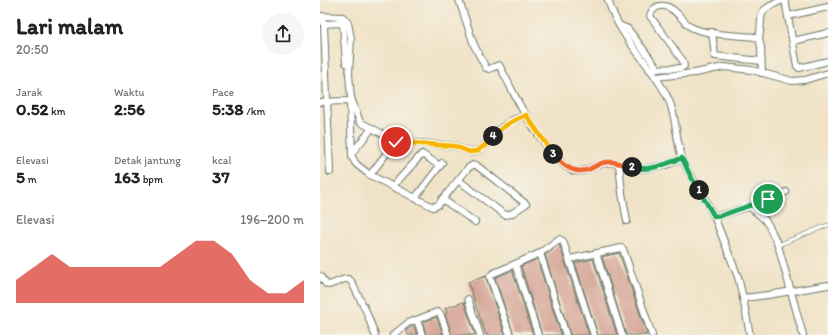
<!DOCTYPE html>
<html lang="id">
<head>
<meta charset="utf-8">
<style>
	:root { --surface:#fff; --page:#f6f6f6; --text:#222; --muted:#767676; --accent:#d93025 }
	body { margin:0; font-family:Itim,sans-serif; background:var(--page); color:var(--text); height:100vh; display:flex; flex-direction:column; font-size:15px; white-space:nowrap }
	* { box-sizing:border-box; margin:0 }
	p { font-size:13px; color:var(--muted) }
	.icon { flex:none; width:22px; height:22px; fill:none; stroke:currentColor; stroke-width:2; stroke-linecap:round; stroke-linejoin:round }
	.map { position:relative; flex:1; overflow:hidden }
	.panel { display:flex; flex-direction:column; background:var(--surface); width:320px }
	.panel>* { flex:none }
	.pin { position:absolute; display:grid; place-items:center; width:34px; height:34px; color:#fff; margin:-17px; border:2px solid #fff; border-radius:50%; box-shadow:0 1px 4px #0007 }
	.km { position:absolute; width:20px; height:20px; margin:-10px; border-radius:50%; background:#222; color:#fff; font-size:11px; line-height:20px; text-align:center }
	.round { display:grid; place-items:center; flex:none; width:42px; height:42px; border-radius:21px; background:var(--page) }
	.head { display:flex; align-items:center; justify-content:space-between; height:68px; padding:0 16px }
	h1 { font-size:22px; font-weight:800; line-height:30px }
	.metrics { display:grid; grid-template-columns:repeat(3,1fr); gap:6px; height:68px; padding:4px 16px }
	.metrics div { display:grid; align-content:center }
	.metrics b { font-size:17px; font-weight:800 }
	.metrics small { font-size:11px; font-weight:400 }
	.metrics p { font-size:11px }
	.chart { height:112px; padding:8px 16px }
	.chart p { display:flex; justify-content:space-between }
	.chart svg { width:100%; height:72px; margin-top:4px; fill:var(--accent); opacity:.7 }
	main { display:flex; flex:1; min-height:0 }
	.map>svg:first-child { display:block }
	.building { fill:#d3a092 }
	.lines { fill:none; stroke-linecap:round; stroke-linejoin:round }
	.service-casing { stroke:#687767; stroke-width:4.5 }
	.minor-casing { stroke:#687767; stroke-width:8 }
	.service { stroke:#fff; stroke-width:3 }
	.minor { stroke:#fff; stroke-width:6 }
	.split-1-casing { stroke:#fff; stroke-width:8 }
	.split-2-casing { stroke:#fff; stroke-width:8 }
	.split-3-casing { stroke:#fff; stroke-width:8 }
	.split-4-casing { stroke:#fff; stroke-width:8 }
	.split-5-casing { stroke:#fff; stroke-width:8 }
	.split-1 { stroke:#22a559; stroke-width:5 }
	.split-2 { stroke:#22a559; stroke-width:5 }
	.split-3 { stroke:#f0652b; stroke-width:5 }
	.split-4 { stroke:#f5b400; stroke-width:5 }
	.split-5 { stroke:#f5b400; stroke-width:5 }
</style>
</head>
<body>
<main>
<section class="panel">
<div class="head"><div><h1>Lari malam</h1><p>20:50</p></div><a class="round"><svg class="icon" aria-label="share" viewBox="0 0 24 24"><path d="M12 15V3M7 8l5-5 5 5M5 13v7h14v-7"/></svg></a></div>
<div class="metrics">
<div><p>Jarak</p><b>0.52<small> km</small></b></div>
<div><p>Waktu</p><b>2:56</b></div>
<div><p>Pace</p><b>5:38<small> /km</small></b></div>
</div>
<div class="metrics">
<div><p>Elevasi</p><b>5<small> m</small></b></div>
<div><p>Detak jantung</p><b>163<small> bpm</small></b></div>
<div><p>kcal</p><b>37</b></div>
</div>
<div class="chart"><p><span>Elevasi</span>196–200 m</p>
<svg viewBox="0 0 160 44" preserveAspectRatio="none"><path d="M0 44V30L10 22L20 14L30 22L40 22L50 22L60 22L70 22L80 22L90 14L100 6L110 6L120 14L130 30L140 38L150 38L160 30V44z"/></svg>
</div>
</section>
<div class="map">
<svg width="508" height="335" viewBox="0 0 508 335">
	<rect width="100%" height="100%" fill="#f7f3e8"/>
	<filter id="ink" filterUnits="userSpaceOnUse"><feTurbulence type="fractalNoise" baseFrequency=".025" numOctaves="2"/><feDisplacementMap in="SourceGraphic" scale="8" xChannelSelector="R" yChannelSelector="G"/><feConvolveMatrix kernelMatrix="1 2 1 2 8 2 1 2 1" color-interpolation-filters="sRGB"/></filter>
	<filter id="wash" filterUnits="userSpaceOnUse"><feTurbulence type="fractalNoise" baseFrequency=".012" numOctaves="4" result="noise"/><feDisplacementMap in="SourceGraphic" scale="16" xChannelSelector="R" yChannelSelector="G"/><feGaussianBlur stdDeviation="0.9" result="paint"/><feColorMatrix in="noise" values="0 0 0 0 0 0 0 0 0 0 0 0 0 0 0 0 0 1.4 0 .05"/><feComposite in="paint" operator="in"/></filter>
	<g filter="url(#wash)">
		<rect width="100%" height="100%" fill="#f0e2c6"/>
		<g id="blocks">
			<g class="building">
				<path d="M239 244 269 335H250L225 255 232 251V250Z"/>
				<path d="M299 253 313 293 327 335H306L282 257Z"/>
				<path d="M217 259 241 335H222L201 266Z"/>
				<path d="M273 259 297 335H278L255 263Z"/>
				<path d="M192 270 213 335H194L175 278Z"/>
				<path d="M166 276V278L185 335H166L148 282Z"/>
				<path d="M144 302 155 335H132L125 314 127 313 125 308Z"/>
				<path d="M117 317 123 335H106L103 322Z"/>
				<path d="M94 326 97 335H88L86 330Z"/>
			</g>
		</g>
	</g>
	<g filter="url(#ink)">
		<use href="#blocks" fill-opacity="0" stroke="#687767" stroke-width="1"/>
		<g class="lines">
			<g class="service-casing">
				<path id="service" d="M458 245 508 225"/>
			</g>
			<g class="minor-casing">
				<g id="minor">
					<path d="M139 0 154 45 166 68 169 69 179 65C187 79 194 95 202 109 210 123 239 168 254 171 271 174 278 158 299 164"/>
					<path d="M288 0C300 39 329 61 347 96 357 115 355 138 362 158 366 170 376 184 383 195 387 202 390 210 394 216 407 216 418 208 430 207L444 219 449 226 458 245 483 335"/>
					<path d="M465 0 477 66 479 68 508 61"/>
					<path d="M0 16 23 17 28 23 31 38 29 74 31 98 40 122 76 141"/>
					<path d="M468 16 508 7"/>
					<path d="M3 21 4 24 20 23 23 25 26 63"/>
					<path d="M4 24 10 172"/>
					<path d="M299 25 308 29 338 69"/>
					<path d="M392 32 395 56 441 61"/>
					<path d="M439 39C444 12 434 12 463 0"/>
					<path d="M473 41 508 33"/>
					<path d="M329 69 361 68 364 66 363 61 330 16C331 10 337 5 344 6 355 7 362 21 371 27 385 35 418 35 435 37L439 39 441 47 442 73"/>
					<path d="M335 77 375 73 404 67 432 70 472 81 485 80 508 73"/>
					<path d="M0 102 25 101 29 102 30 104 32 153V157L36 164 50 175 113 207 118 205 148 168 153 165H156L206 204 191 214 185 215 138 180"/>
					<path d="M32 153 49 132"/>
					<path d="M50 175 76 141 134 146 151 152 157 151 164 146 180 129 190 121 206 115"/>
					<path d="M73 186 102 154 120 166"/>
					<path d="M95 198 122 163"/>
					<path d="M122 199 155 222"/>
					<path d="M430 207 466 192"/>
					<path d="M394 216 418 277 423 298 430 335"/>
					<path d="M307 221 302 193 299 164 323 169 346 165 362 158"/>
					<path d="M220 253 246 335"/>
					<path d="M276 253 302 335"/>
					<path d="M250 259 301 248 303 249 332 335"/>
					<path d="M195 264 218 335"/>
					<path d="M0 276 6 284 9 285 25 279H28L31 281 46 311 55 335"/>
					<path d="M423 298 448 295 508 285"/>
					<path d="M148 299 160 335"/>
					<path d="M97 320 102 335"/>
					<path d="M73 335 88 323 117 312 120 313 128 335"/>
					<path d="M190 335 170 277 172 274 220 253 239 239 243 241 274 335"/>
				</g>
			</g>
			<use href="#service" class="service"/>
			<use href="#minor" class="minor"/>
		</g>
	</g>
	<g class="lines" filter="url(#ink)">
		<g class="split-1-casing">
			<path id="split-1" d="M379 190 394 216H400L448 199"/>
		</g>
		<g class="split-2-casing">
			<path id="split-2" d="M312 167C329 172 346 164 362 158L371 177 379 190"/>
		</g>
		<g class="split-3-casing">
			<path id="split-3" d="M233 154C243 166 254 175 270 169 276 166 281 162 288 162 295 161 305 165 312 167"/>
		</g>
		<g class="split-4-casing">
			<path id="split-4" d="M173 136C183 126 193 120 206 115L233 154"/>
		</g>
		<g class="split-5-casing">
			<path id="split-5" d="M76 142 134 146 150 152 157 151 164 146 173 136"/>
		</g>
		<use href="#split-1" class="split-1"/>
		<use href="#split-2" class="split-2"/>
		<use href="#split-3" class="split-3"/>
		<use href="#split-4" class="split-4"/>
		<use href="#split-5" class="split-5"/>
	</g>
</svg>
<div class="pin" style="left:448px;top:199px;background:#1e9e55"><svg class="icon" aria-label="arrive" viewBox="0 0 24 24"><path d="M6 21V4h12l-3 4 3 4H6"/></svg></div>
<div class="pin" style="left:76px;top:142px;background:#d93025"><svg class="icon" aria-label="check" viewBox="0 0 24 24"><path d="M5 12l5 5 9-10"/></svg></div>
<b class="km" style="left:379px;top:190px">1</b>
<b class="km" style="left:312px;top:167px">2</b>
<b class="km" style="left:233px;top:154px">3</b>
<b class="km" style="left:173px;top:136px">4</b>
</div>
</main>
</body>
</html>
